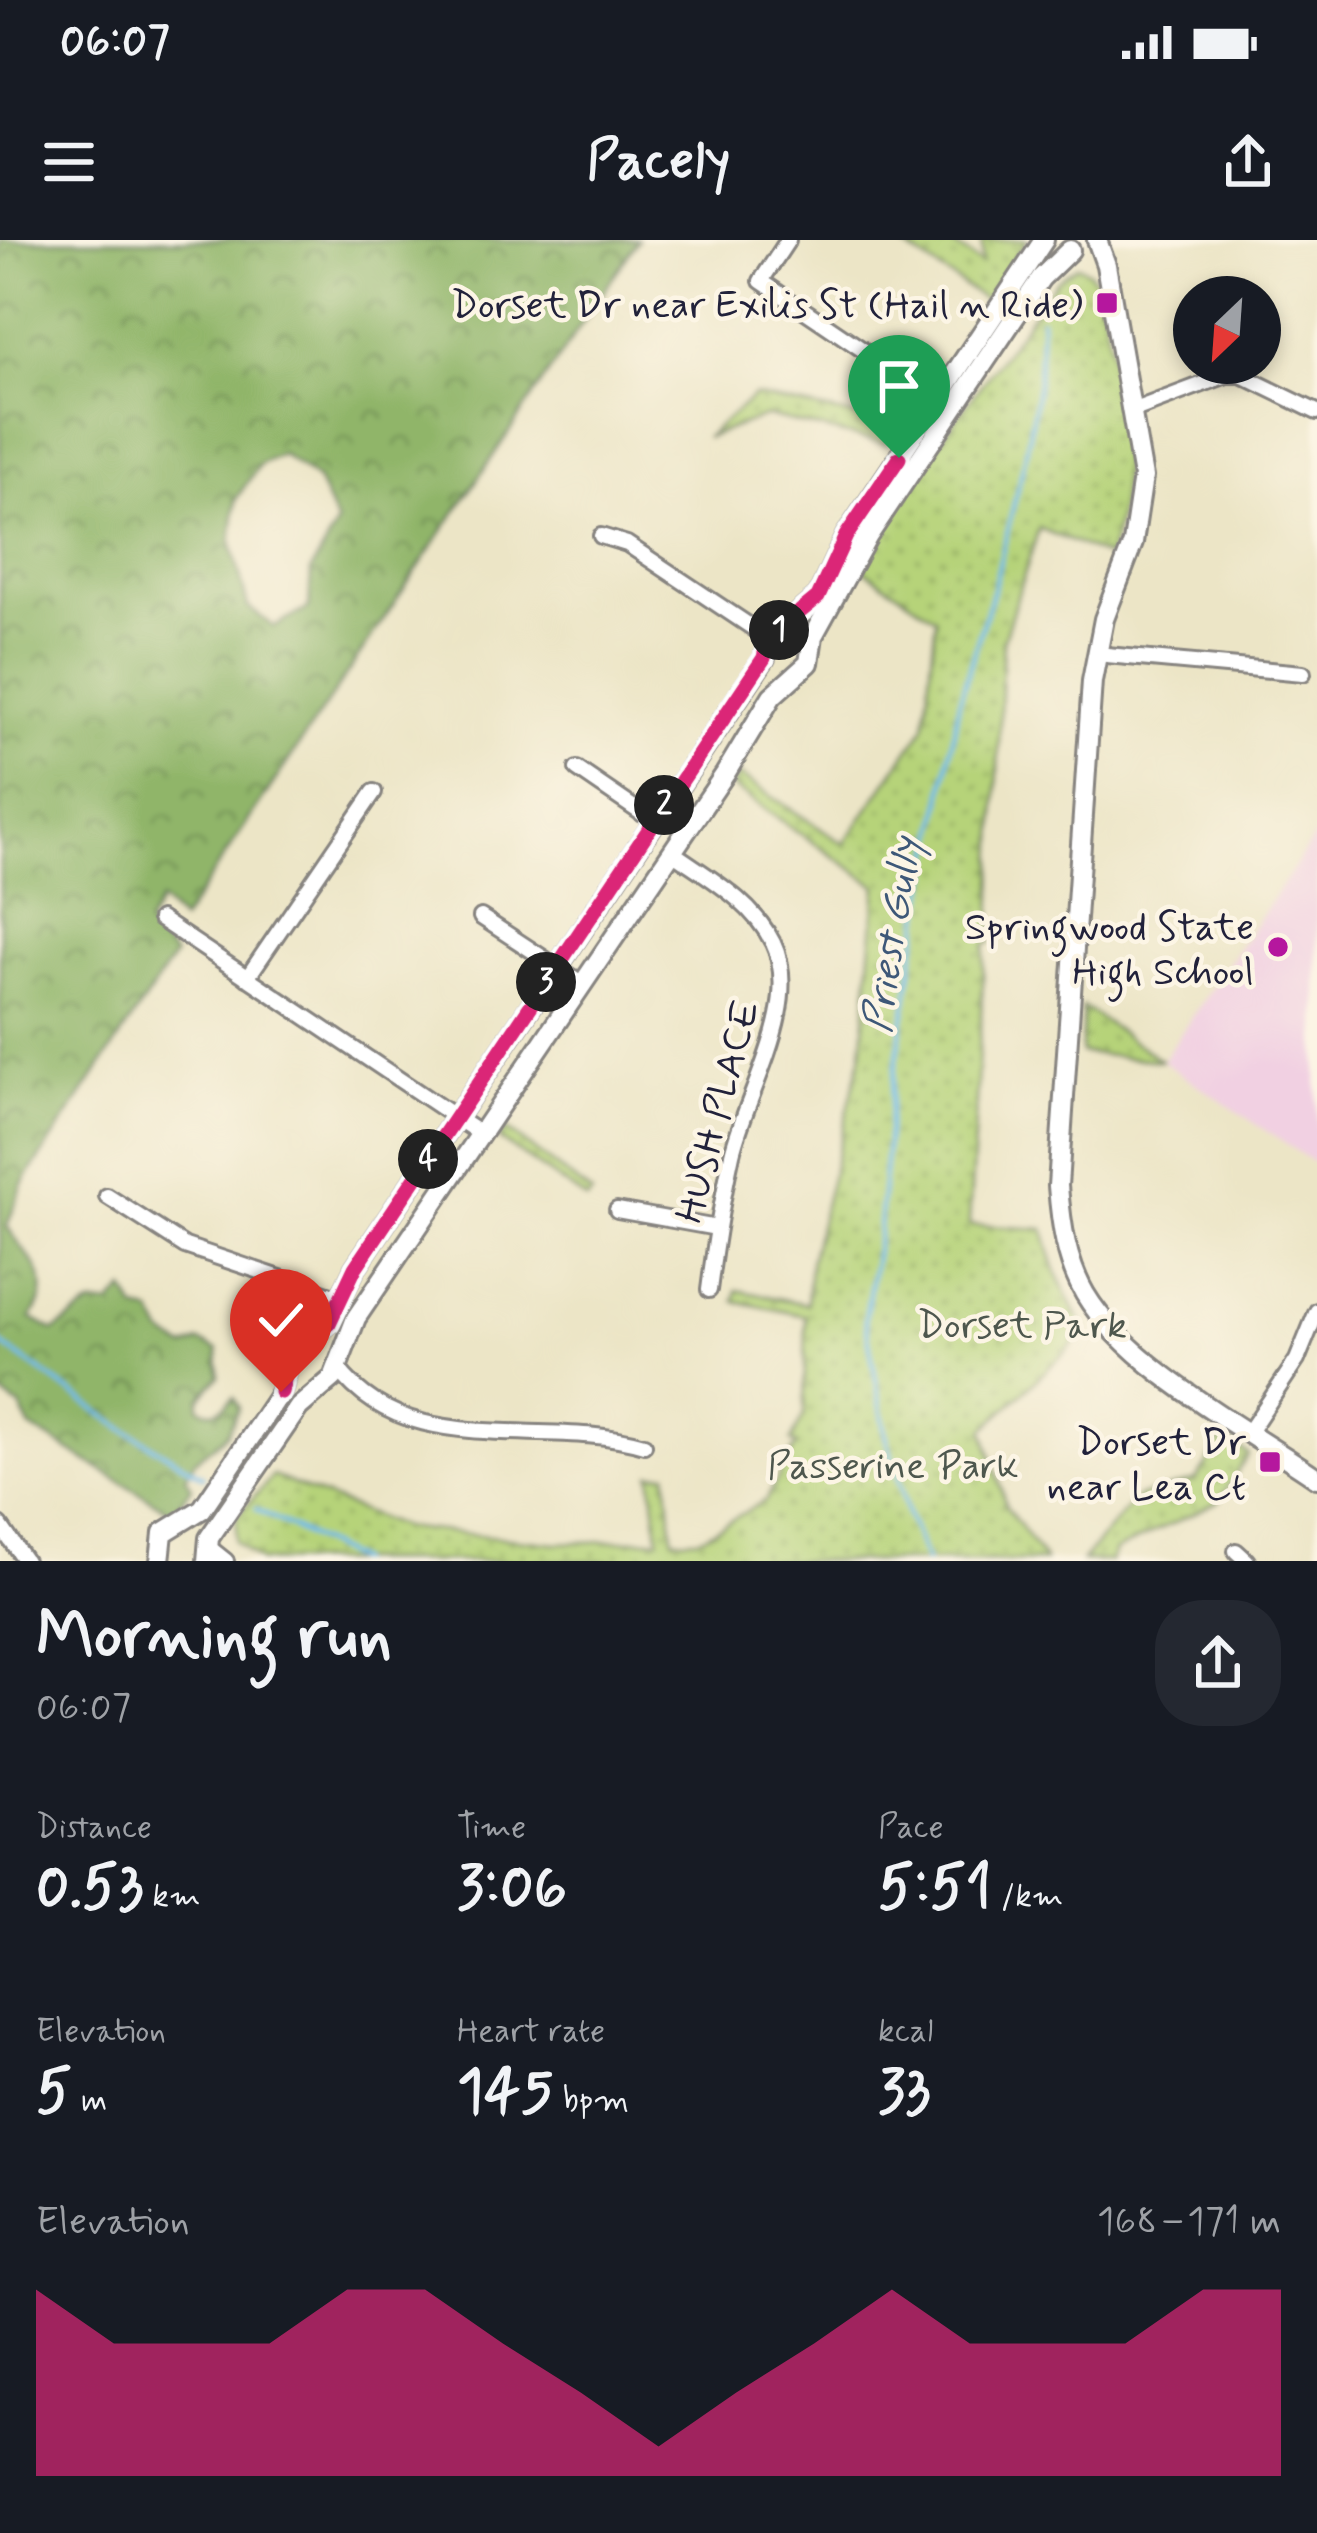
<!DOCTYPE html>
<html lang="en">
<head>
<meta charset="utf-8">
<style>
	:root { --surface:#171b24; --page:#242831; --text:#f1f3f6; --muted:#9ea1a6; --accent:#db2777 }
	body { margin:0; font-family:Mynerve,sans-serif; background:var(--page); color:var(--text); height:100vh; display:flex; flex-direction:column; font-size:45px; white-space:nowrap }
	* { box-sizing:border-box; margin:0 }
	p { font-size:39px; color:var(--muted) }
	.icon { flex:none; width:66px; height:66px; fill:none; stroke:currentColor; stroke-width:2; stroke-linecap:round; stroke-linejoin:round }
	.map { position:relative; height:1321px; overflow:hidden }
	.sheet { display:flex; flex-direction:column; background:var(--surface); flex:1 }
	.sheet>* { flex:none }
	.needle { width:78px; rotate:205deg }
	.controls { position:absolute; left:1173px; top:36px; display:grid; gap:24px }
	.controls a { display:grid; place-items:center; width:108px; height:108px; border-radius:50%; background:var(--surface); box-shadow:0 6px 18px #0003; font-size:60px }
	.pin { position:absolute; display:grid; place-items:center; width:102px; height:102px; color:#fff; margin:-123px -51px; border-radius:50% 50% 50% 0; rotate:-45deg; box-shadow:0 0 12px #0007 }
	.pin .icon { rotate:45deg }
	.km { position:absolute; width:60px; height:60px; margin:-30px; border-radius:50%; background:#222; color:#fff; font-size:33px; line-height:60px; text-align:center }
	.round { display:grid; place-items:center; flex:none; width:126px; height:126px; border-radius:48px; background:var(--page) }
	.head { display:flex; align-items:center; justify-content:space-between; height:204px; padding:0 36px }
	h1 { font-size:66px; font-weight:700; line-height:90px }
	.metrics { display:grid; grid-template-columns:repeat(3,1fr); gap:18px; height:204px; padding:12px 36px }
	.metrics div { display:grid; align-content:center }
	.metrics b { font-size:60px; font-weight:700 }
	.metrics small { font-size:33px; font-weight:400 }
	.metrics p { font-size:33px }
	.chart { height:336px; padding:24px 36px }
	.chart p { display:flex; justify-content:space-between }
	.chart svg { width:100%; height:216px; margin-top:12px; fill:var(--accent); opacity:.7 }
	.status { display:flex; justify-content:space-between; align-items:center; height:84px; padding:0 60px; background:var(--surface); direction:ltr }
	.status svg { height:33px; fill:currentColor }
	header { display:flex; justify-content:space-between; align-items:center; height:156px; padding:0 36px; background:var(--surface); font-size:54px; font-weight:700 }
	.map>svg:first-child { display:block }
	.built { fill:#f1d0e2 }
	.grass { fill:url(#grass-dots); stroke:#6c7a5a; stroke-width:3 }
	.forest { fill:url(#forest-crowns); stroke:#596c52; stroke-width:3; fill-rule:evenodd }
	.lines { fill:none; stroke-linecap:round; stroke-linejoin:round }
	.stream { stroke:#71bcea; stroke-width:4.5 }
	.street-casing { stroke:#878480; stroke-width:20 }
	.secondary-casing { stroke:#878480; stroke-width:24 }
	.street { stroke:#fff; stroke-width:14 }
	.secondary { stroke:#fff; stroke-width:18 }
	.route-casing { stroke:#fff; stroke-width:24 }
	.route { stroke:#db2777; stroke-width:15 }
	.poi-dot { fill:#b5179e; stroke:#fcf5e5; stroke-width:4.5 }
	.labels { text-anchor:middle; stroke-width:9; stroke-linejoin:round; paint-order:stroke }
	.poi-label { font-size:39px; fill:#22223b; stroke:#fcf5e5; text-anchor:end }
	.street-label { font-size:39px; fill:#22223b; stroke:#fcf5e5 }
	.park-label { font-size:39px; fill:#4e574e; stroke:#fcf5e5 }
	.water-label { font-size:42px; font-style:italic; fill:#3e5878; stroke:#fcf5e5 }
</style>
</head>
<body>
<div class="status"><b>06:07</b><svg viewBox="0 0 49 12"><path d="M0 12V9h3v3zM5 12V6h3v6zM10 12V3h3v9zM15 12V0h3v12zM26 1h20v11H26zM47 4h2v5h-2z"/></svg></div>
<header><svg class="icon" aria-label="menu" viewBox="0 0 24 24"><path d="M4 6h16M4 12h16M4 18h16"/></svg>Pacely<svg class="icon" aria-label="share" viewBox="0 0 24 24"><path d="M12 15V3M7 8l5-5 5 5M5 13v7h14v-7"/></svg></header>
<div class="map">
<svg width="1317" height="1321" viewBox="0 0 1317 1321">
	<defs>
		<pattern id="grass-dots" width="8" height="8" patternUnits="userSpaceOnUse" patternTransform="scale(3)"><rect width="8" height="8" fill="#b6d379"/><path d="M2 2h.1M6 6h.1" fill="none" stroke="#9cb56a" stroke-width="1.8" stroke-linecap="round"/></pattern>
		<pattern id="forest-crowns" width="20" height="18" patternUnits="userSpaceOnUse" patternTransform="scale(3)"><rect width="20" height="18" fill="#90b569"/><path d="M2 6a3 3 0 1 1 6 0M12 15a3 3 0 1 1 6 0" fill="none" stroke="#759358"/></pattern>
	</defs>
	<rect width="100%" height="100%" fill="#fcf5e5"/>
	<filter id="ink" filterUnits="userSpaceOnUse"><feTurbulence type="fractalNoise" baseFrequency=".00833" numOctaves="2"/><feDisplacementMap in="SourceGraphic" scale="24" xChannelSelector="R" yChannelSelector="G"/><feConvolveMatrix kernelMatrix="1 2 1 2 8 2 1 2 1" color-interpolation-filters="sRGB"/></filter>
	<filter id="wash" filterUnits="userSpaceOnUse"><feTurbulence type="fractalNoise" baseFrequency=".004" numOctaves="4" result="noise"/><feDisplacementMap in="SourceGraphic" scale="48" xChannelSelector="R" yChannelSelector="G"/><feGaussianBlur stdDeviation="2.7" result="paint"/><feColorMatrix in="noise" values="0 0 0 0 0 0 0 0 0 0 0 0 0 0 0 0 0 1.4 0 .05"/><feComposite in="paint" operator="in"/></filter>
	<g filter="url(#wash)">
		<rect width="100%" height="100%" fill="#ece5c6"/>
		<path class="built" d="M1317 593V925L1162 821Z"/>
		<g class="grass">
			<path d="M895 0H946L982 24V0H1027L985 60Z"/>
			<path d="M1078 25 1089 32 1099 45C1114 137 1139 225 1108 317L1039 288 1003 401 991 702 985 705 969 985 1044 989C1052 1027 1066 1058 1087 1091L984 1190 1006 1266 1045 1321H260L235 1301 237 1276 273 1236 401 1287 556 1303 659 1299 651 1234 667 1233 673 1299 700 1298 766 1260 796 1205 791 1201 804 1175 806 1076 735 1061 737 1050 807 1064 810 1022 862 813 877 646 731 546 739 535 844 604 925 486 936 378 860 327 917 233 1057 40Z"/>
			<path d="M754 156 898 185 886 204 767 176 705 198Z"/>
			<path d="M1083 767 1162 821 1081 813Z"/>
			<path d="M506 889 592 954 587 960 499 899Z"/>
			<path d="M1224 1197 1248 1214 1219 1261 1115 1311 1111 1321H1082L1137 1257 1196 1240Z"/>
		</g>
		<path class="forest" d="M0 0H638L181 681 160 661 147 685 174 716 23 944 7 986C26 1019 61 1039 31 1078L54 1091 91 1065H110L125 1050 136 1070 152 1073 164 1095 185 1108 200 1102 218 1110 219 1136 200 1158 199 1167C214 1176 222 1169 234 1157L239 1167 227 1194 195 1220 186 1237 192 1247 171 1272 30 1187 20 1167 0 1153ZM282 214 317 240 337 284 311 331 309 368 274 387 248 367 231 301 236 259 260 224Z"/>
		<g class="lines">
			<g class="stream">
				<path d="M0 1103 121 1187 203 1236"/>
				<path d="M256 1269 357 1321"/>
				<path d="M926 1321 908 1276 886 1195 865 1079 878 997 892 849 915 712 959 462 994 346 1025 218 1038 142 1041 79"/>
			</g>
		</g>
	</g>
	<g filter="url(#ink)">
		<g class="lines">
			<g class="street-casing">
				<g id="street">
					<path d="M788 0 761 41 937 160"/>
					<path d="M1134 170 1227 135H1241L1317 172"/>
					<path d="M601 296 627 304 768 398"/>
					<path d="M1096 414 1303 433"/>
					<path d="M577 529 653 581"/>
					<path d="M672 612C709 638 752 661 773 703 803 764 746 853 732 914 722 959 715 1004 709 1050"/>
					<path d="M481 677 583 744"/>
					<path d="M160 679 482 895"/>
					<path d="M247 738 374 552"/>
					<path d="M107 956 185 1006 343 1059"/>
					<path d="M617 970 717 988"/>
					<path d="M337 1127C408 1223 545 1175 644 1205"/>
					<path d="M1249 1192 1297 1120 1317 1071"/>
					<path d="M0 1285 25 1321"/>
					<path d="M211 1309 226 1321"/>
					<path d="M1236 1311 1247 1321"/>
				</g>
			</g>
			<g class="secondary-casing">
				<g id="secondary">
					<path d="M1097 0 1106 25 1143 237 1133 303 1104 379 1092 441 1058 946C1061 984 1066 1021 1085 1054 1129 1128 1246 1189 1317 1238"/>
					<path d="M160 1321 163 1293 202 1269 281 1152 291 1113 329 1083 355 1028 765 418 768 398 818 357 846 296 1044 0"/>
					<path d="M207 1321 209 1298 299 1167 333 1138 356 1078 725 534 772 456 809 423 813 396 868 296 1041 38 1070 10"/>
				</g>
			</g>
			<use href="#street" class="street"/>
			<use href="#secondary" class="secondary"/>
		</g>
	</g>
	<g class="lines" filter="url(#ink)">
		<g class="route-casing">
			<path id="route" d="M281 1152 291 1113 329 1083 355 1028 764 418 768 398 818 357 846 296 899 218"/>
		</g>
		<use href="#route" class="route"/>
	</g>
	<g class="poi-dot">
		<rect x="1095" y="51" width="24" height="24" rx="6"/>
		<circle cx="1278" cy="707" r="12"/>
		<rect x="1258" y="1210" width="24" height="24" rx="6"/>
	</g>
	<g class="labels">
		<g class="poi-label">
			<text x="1083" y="77">Dorset Dr near Exilis St (Hail n Ride)</text>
			<text x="1254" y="699">Springwood State<tspan x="1254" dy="45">High School</tspan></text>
			<text x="1246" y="1214">Dorset Dr<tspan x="1246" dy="45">near Lea Ct</tspan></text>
		</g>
		<g class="street-label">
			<text transform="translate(716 871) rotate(-75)" y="14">HUSH PLACE</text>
		</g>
		<g class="park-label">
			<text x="1022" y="1097">Dorset Park</text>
			<text x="893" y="1238">Passerine Park</text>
		</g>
		<g class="water-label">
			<text transform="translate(890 695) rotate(-81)" y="15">Priest Gully</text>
		</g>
	</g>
</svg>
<div class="controls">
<a><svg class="needle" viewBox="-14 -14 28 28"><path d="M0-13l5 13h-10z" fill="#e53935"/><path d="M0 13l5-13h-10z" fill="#9ea1a6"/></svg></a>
</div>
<div class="pin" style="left:899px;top:218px;background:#1e9e55"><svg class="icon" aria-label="arrive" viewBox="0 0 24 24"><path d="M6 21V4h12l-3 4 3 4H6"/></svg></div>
<div class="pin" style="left:281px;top:1152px;background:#d93025"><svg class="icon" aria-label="check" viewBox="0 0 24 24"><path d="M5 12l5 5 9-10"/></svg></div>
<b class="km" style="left:779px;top:390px">1</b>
<b class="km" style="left:664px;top:565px">2</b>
<b class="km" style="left:546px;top:742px">3</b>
<b class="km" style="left:428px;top:919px">4</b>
</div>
<section class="sheet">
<div class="head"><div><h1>Morning run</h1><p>06:07</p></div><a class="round"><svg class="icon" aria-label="share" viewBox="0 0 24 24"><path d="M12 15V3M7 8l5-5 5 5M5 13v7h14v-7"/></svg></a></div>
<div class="metrics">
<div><p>Distance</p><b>0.53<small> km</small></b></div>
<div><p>Time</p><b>3:06</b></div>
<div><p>Pace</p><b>5:51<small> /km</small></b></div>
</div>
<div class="metrics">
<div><p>Elevation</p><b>5<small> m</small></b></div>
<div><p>Heart rate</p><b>145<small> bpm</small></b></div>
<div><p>kcal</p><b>33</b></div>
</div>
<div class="chart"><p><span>Elevation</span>168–171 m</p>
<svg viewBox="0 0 160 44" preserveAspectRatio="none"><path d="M0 44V6L10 17L20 17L30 17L40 6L50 6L60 17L70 27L80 38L90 27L100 17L110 6L120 17L130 17L140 17L150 6L160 6V44z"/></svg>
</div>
</section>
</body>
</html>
